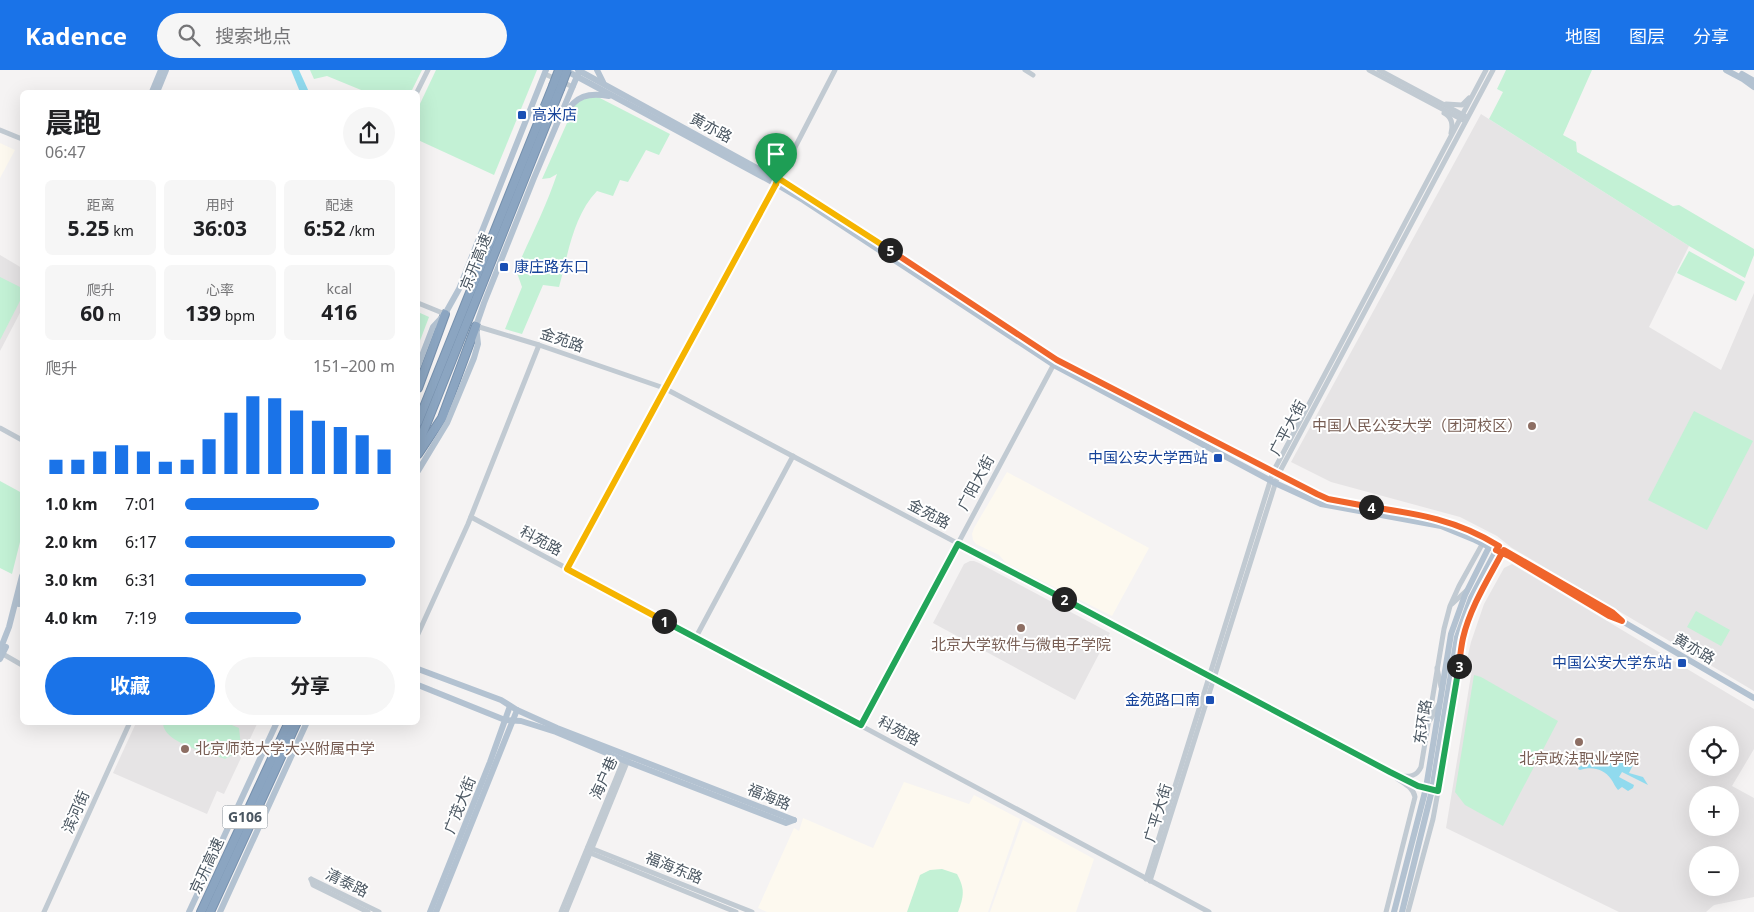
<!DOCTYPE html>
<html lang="zh">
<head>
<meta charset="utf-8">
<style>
	:root { --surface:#fff; --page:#f6f6f6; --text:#202124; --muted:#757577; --accent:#1a73e8 }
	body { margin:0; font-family:"Noto Sans","Noto Sans SC",sans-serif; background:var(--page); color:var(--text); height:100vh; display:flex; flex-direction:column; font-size:19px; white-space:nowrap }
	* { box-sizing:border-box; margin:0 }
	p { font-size:16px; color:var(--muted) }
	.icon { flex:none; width:28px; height:28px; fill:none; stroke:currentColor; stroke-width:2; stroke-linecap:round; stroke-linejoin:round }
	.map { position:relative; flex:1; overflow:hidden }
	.details { position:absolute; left:20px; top:20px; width:400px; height:635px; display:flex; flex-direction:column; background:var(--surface); border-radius:8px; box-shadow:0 5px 20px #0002 }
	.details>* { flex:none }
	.controls { position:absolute; left:1689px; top:656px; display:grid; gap:10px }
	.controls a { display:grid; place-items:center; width:50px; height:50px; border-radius:50%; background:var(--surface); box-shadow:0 5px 20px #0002; font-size:25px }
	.pin { position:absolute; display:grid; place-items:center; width:42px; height:42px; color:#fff; margin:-51px -21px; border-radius:50% 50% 50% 0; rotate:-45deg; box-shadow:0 0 5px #0007 }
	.pin .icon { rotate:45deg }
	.km { position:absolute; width:25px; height:25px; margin:-12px; border-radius:50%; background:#222; color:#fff; font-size:14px; line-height:25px; text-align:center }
	.round { display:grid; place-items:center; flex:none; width:52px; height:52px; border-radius:26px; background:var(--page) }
	.summary { display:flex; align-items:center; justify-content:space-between; height:85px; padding:0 25px }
	h1 { font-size:28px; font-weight:700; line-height:38px }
	.figures { display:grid; grid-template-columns:repeat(3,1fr); gap:8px; height:85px; padding:5px 25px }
	.figures div { display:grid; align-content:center; border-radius:8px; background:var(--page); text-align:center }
	.figures b { font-size:21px; font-weight:700 }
	.figures small { font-size:14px; font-weight:400 }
	.figures p { font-size:14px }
	.chart { height:140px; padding:10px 25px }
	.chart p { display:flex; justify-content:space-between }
	.chart svg { width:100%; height:90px; margin-top:5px; stroke:var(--accent); stroke-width:6 }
	.cta { display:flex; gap:10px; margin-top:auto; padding:10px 25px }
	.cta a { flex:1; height:58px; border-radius:30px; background:var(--accent); color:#fff; font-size:20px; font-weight:700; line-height:58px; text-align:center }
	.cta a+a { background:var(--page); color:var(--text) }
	ul { padding:0 25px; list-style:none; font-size:16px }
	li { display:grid; grid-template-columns:80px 60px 1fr; align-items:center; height:38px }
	li i { height:12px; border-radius:6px; background:var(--accent) }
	header { display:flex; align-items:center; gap:30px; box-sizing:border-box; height:70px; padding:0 25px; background:var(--accent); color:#fff }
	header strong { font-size:24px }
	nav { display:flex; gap:28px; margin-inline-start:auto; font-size:18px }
	.search { width:350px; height:45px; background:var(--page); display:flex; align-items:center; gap:12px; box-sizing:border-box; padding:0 18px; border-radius:28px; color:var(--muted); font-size:19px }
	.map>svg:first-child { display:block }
	.commercial { fill:#fdf9ef }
	.education { fill:#e6e4e5; fill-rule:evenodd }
	.green { fill:#c3f1d5 }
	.water { fill:#90daee }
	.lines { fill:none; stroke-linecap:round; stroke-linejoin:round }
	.highway-casing { stroke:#7690ad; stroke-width:10 }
	.minor { stroke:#c1cad2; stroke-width:5 }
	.major { stroke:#b3c2d1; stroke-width:6 }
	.highway { stroke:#8ba5c1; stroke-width:8 }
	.highway-bridge-casing { stroke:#7690ad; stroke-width:10; stroke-linecap:butt }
	.highway-bridge { stroke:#8ba5c1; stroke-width:8 }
	.split-1-casing { stroke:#fff; stroke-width:10 }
	.split-2-casing { stroke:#fff; stroke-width:10 }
	.split-3-casing { stroke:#fff; stroke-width:10 }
	.split-4-casing { stroke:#fff; stroke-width:10 }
	.split-5-casing { stroke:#fff; stroke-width:10 }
	.split-6-casing { stroke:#fff; stroke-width:10 }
	.split-1 { stroke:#f5b400; stroke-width:6 }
	.split-2 { stroke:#22a559; stroke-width:6 }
	.split-3 { stroke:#22a559; stroke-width:6 }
	.split-4 { stroke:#f0652b; stroke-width:6 }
	.split-5 { stroke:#f0652b; stroke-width:6 }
	.split-6 { stroke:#f5b400; stroke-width:6 }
	.transit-dot { fill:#1a4fb4; stroke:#fff; stroke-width:2 }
	.education-dot { fill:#8d6e63; stroke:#fff; stroke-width:2 }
	.labels { text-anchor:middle; stroke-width:4; stroke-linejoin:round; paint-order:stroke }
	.shield { fill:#fff; stroke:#808990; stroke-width:1 }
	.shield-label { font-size:14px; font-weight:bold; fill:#4a5661 }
	.transit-label { font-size:15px; fill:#164399; stroke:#fff; text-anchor:end }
	.street-label { font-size:15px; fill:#4a5661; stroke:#fff }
	.education-label { font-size:15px; fill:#785e54; stroke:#fff }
</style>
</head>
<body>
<header>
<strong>Kadence</strong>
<div class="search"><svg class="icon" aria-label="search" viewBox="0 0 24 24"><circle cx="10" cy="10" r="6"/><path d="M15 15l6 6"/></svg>搜索地点</div>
<nav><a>地图</a><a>图层</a><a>分享</a></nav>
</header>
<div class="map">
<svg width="1754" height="842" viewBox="0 0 1754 842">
	<rect width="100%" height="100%" fill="#f5f3f3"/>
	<g class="commercial">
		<path d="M0 73 15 80 0 108Z"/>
		<path d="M1007 402 1149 478 1112 546 1006 493 999 485 976 474 973 470 972 464 974 458Z"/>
		<path d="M904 712 969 734 974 725 1020 749 988 842H767L758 838 794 758 799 761 803 748 873 778Z"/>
		<path d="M1023 750 1094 789 1076 842H990Z"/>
	</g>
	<g class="education">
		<path d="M1481 44 1689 176 1649 257 1721 300 1754 223V621L1512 478 1497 466 1460 447 1331 412 1291 392Z"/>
		<path d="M0 185 22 198V239L0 281Z"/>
		<path d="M970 491H974L979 493 1110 563 1075 630 933 553 964 494Z"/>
		<path d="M1512 494 1754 639V679L1732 716 1754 728V827L1714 835 1706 842H1619L1446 758 1473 593 1467 589 1471 572 1484 534 1504 498ZM1698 665H1730V698H1698ZM1698 725H1730V758H1698ZM1698 785H1730V818H1698Z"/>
		<path d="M253 652 257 654 224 724 217 721 207 744 113 703 136 653Z"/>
	</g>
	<g class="green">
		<path d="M310 0H422L411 22H366L327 6 314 9Z"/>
		<path d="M436 0H537L494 105 418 70V38Z"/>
		<path d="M1506 0H1592L1563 65 1576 72 1577 82 1673 136 1679 135 1754 179V185L1745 208 1689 176 1489 49 1503 22 1497 19Z"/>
		<path d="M594 25 670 64 659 85 646 80 628 112 620 110 613 126 597 121C573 146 568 185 559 217L543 215 522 264 505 259 522 217 516 200C530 168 546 137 557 104L550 108 542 109 575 35 586 27Z"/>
		<path d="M1689 181 1745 212 1736 231 1677 203Z"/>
		<path d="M0 207 22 218V227L0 270Z"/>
		<path d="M418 242 429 247 418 276Z"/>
		<path d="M1694 341 1753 371 1707 460 1648 430Z"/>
		<path d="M0 411 22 423V464L12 504 0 498Z"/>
		<path d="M1696 541 1730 560 1721 576 1687 557Z"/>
		<path d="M1474 605 1481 607 1558 651 1503 756 1465 735 1455 722Z"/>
		<path d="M163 653H227L239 658 241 676 234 684 225 689C209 683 163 673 163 653Z"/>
		<path d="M942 799 957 804C965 819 964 826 958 842H907L920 805 930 800Z"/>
	</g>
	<g class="water">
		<path d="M291 0H299L309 22H300Z"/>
		<path d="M1592 683H1596L1599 687 1603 688 1609 685 1621 692H1630L1633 695 1629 703 1643 707 1648 715 1622 702 1619 707 1634 715 1633 718 1628 721 1622 717 1618 720C1615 717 1614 713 1611 709 1604 699 1592 696 1580 700L1578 699 1579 697 1587 693 1592 688V685L1590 684Z"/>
	</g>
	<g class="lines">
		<g class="highway-casing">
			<g id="highway">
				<path d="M418 318 445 244"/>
				<path d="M418 352 553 16"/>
				<path d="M418 375 560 19"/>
				<path d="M418 384 442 348 476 256"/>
				<path d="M201 842 289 652"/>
				<path d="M210 842 297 652"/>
			</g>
		</g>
		<g class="minor">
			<path d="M1025 0 1033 5"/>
			<path d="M1369 0 1463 50"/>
			<path d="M1379 0 1465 46"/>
			<path d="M545 4 573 17"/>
			<path d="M417 22 428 0"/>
			<path d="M1446 34 1462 35 1469 28"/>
			<path d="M1444 43C1452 47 1453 55 1451 63"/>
			<path d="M0 60 22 69"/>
			<path d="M418 233 445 244"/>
			<path d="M476 256 539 275 664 318 1390 702 1418 716 1438 721"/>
			<path d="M0 358 22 370"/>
			<path d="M471 447 1209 842"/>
			<path d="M567 499 776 114 835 0"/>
			<path d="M1452 534 1466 521"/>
			<path d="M418 564 468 454 539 275"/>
			<path d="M696 567 793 386"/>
			<path d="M1 583 22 595"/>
			<path d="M1437 598 1441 617"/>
			<path d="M1430 650 1439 634"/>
			<path d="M861 655 1055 292"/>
			<path d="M1401 706C1410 707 1417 706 1421 697L1444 559 1450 536 1459 516 1484 471"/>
			<path d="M588 777 752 842"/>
			<path d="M588 782 736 842"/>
			<path d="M311 809 379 842"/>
			<path d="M311 809 313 815 368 842"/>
			<path d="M1146 809 1273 402 1486 0"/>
			<path d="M1150 811 1278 405 1493 0"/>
			<path d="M44 842 130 652"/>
			<path d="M561 842 624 689"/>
			<path d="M566 842 628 690"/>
			<path d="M1386 842 1415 727C1413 716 1402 713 1394 706"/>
			<path d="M1408 842 1433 749 1448 667 1463 569 1475 535 1504 480"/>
		</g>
		<g class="major">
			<path d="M565 0 776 114 803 130 1054 295 1275 413 1321 434 1441 456 1475 470 1506 485"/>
			<path d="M578 0 806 125 1057 290 1273 402 1328 429 1428 446 1464 458 1492 472 1612 542 1622 551 1754 628"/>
			<path d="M597 0 603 12"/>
			<path d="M1726 0 1743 9 1754 17"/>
			<path d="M1742 4 1754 11"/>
			<path d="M152 22 161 0"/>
			<path d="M157 22 166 0"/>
			<path d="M565 44C576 26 588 22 609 26"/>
			<path d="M418 296 433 257 445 244 459 219 546 0"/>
			<path d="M418 401 447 353 474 288 478 274 476 256 484 233 534 108 578 4"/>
			<path d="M1547 509 1609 546 1617 549"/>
			<path d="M19 534 22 523"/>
			<path d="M0 580 9 557 22 506"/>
			<path d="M0 589 6 577"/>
			<path d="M418 599 501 630 517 640 557 658 794 750"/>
			<path d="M418 615 505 650 521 651 556 662 628 692 786 753 794 750"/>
			<path d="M189 842 277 652"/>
			<path d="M220 842 307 652"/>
			<path d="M430 842 490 692 510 636"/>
			<path d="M436 842 517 640"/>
			<path d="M1394 842 1426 718 1451 564 1465 525 1491 473"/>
			<path d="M1402 842 1432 720 1457 567 1471 528 1498 477"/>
		</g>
		<use href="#highway" class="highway"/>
		<g class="highway-bridge-casing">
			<g id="highway-bridge">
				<path d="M553 16 559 0"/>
				<path d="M560 19 567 0"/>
			</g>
		</g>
		<use href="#highway-bridge" class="highway-bridge"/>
	</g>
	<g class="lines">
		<g class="split-1-casing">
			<path id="split-1" d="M664 551 567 499 776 114"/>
		</g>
		<g class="split-2-casing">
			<path id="split-2" d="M664 551 861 655 958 474 1064 529"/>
		</g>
		<g class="split-3-casing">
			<path id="split-3" d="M1064 529 1390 702 1418 716 1438 721 1459 596"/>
		</g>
		<g class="split-4-casing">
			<path id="split-4" d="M1371 437C1419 444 1457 450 1499 476L1496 480 1509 486 1609 546 1622 551 1612 542 1504 480 1502 483C1487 511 1470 538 1463 568 1461 577 1460 587 1459 596"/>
		</g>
		<g class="split-5-casing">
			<path id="split-5" d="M890 180 1057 290 1317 424 1328 429 1371 437"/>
		</g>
		<g class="split-6-casing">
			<path id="split-6" d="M776 114 778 108 890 180"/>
		</g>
		<use href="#split-1" class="split-1"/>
		<use href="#split-2" class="split-2"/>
		<use href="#split-3" class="split-3"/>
		<use href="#split-4" class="split-4"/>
		<use href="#split-5" class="split-5"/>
		<use href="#split-6" class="split-6"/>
	</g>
	<g class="transit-dot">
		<rect x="517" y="40" width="10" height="10" rx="2.5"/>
		<rect x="499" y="192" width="10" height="10" rx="2.5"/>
		<rect x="1213" y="383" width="10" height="10" rx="2.5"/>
		<rect x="1677" y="588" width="10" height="10" rx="2.5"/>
		<rect x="1205" y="625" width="10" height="10" rx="2.5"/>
	</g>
	<g class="education-dot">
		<circle cx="1532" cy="356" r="5"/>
		<circle cx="1021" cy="558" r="5"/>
		<circle cx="1579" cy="672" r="5"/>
		<circle cx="185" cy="679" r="5"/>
	</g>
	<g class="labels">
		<rect class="shield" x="222.5" y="735.5" width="45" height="23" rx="4"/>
		<g class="shield-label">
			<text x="245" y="752">G106</text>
		</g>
		<g class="transit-label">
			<text x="532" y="50" text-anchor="start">高米店</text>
			<text x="514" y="202" text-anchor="start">康庄路东口</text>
			<text x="1208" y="393">中国公安大学西站</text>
			<text x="1672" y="598">中国公安大学东站</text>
			<text x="1200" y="635">金苑路口南</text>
		</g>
		<g class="street-label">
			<text transform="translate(711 58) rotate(28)" y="5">黄亦路</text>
			<text transform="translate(476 192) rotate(-68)" y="5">京开高速</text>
			<text transform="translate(562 270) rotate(19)" y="5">金苑路</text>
			<text transform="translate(1288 358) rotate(-62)" y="5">广平大街</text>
			<text transform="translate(976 413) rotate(-62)" y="5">广阳大街</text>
			<text transform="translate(929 444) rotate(28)" y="5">金苑路</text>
			<text transform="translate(541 471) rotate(28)" y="5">科苑路</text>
			<text transform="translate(1694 579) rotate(30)" y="5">黄亦路</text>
			<text transform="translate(1423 652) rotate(-81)" y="5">东环路</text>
			<text transform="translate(899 661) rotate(28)" y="5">科苑路</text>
			<text transform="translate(604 708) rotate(-66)" y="5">海户巷</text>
			<text transform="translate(769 727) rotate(22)" y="5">福海路</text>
			<text transform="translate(460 735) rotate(-68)" y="5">广茂大街</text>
			<text transform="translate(76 742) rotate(-66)" y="5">滨河街</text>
			<text transform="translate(1158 743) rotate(-73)" y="5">广平大街</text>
			<text transform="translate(207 796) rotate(-65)" y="5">京开高速</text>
			<text transform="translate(674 798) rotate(22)" y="5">福海东路</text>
			<text transform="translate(347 813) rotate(26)" y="5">清泰路</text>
		</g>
		<g class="education-label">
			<text x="1522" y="361" text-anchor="end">中国人民公安大学（团河校区）</text>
			<text x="1021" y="580">北京大学软件与微电子学院</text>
			<text x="195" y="684" text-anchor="start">北京师范大学大兴附属中学</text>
			<text x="1579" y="694">北京政法职业学院</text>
		</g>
	</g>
</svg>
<div class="controls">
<a><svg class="icon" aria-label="locate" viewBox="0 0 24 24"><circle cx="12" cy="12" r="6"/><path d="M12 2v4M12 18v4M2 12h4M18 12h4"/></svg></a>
<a>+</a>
<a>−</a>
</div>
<div class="pin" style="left:776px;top:114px;background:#1e9e55"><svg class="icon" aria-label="arrive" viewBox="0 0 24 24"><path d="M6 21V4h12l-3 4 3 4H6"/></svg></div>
<b class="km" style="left:664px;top:551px">1</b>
<b class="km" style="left:1064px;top:529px">2</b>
<b class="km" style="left:1459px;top:596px">3</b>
<b class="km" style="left:1371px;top:437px">4</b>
<b class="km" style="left:890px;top:180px">5</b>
<section class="details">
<div class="summary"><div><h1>晨跑</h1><p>06:47</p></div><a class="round"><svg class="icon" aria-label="share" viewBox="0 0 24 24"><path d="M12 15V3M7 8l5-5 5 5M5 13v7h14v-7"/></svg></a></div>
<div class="figures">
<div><p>距离</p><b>5.25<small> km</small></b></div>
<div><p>用时</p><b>36:03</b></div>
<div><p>配速</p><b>6:52<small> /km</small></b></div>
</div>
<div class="figures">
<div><p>爬升</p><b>60<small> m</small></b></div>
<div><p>心率</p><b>139<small> bpm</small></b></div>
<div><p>kcal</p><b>416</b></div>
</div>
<div class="chart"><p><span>爬升</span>151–200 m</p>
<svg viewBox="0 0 160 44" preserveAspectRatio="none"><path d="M5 44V37M15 44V37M25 44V33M35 44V30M45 44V33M55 44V38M65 44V37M75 44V27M85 44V14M95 44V6M105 44V7M115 44V13M125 44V18M135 44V21M145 44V25M155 44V32"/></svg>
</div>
<ul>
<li><b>1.0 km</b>7:01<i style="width:64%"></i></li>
<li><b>2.0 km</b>6:17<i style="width:100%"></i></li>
<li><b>3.0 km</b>6:31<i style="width:86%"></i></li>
<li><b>4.0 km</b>7:19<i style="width:55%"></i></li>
</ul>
<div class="cta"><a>收藏</a><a>分享</a></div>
</section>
</div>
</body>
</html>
